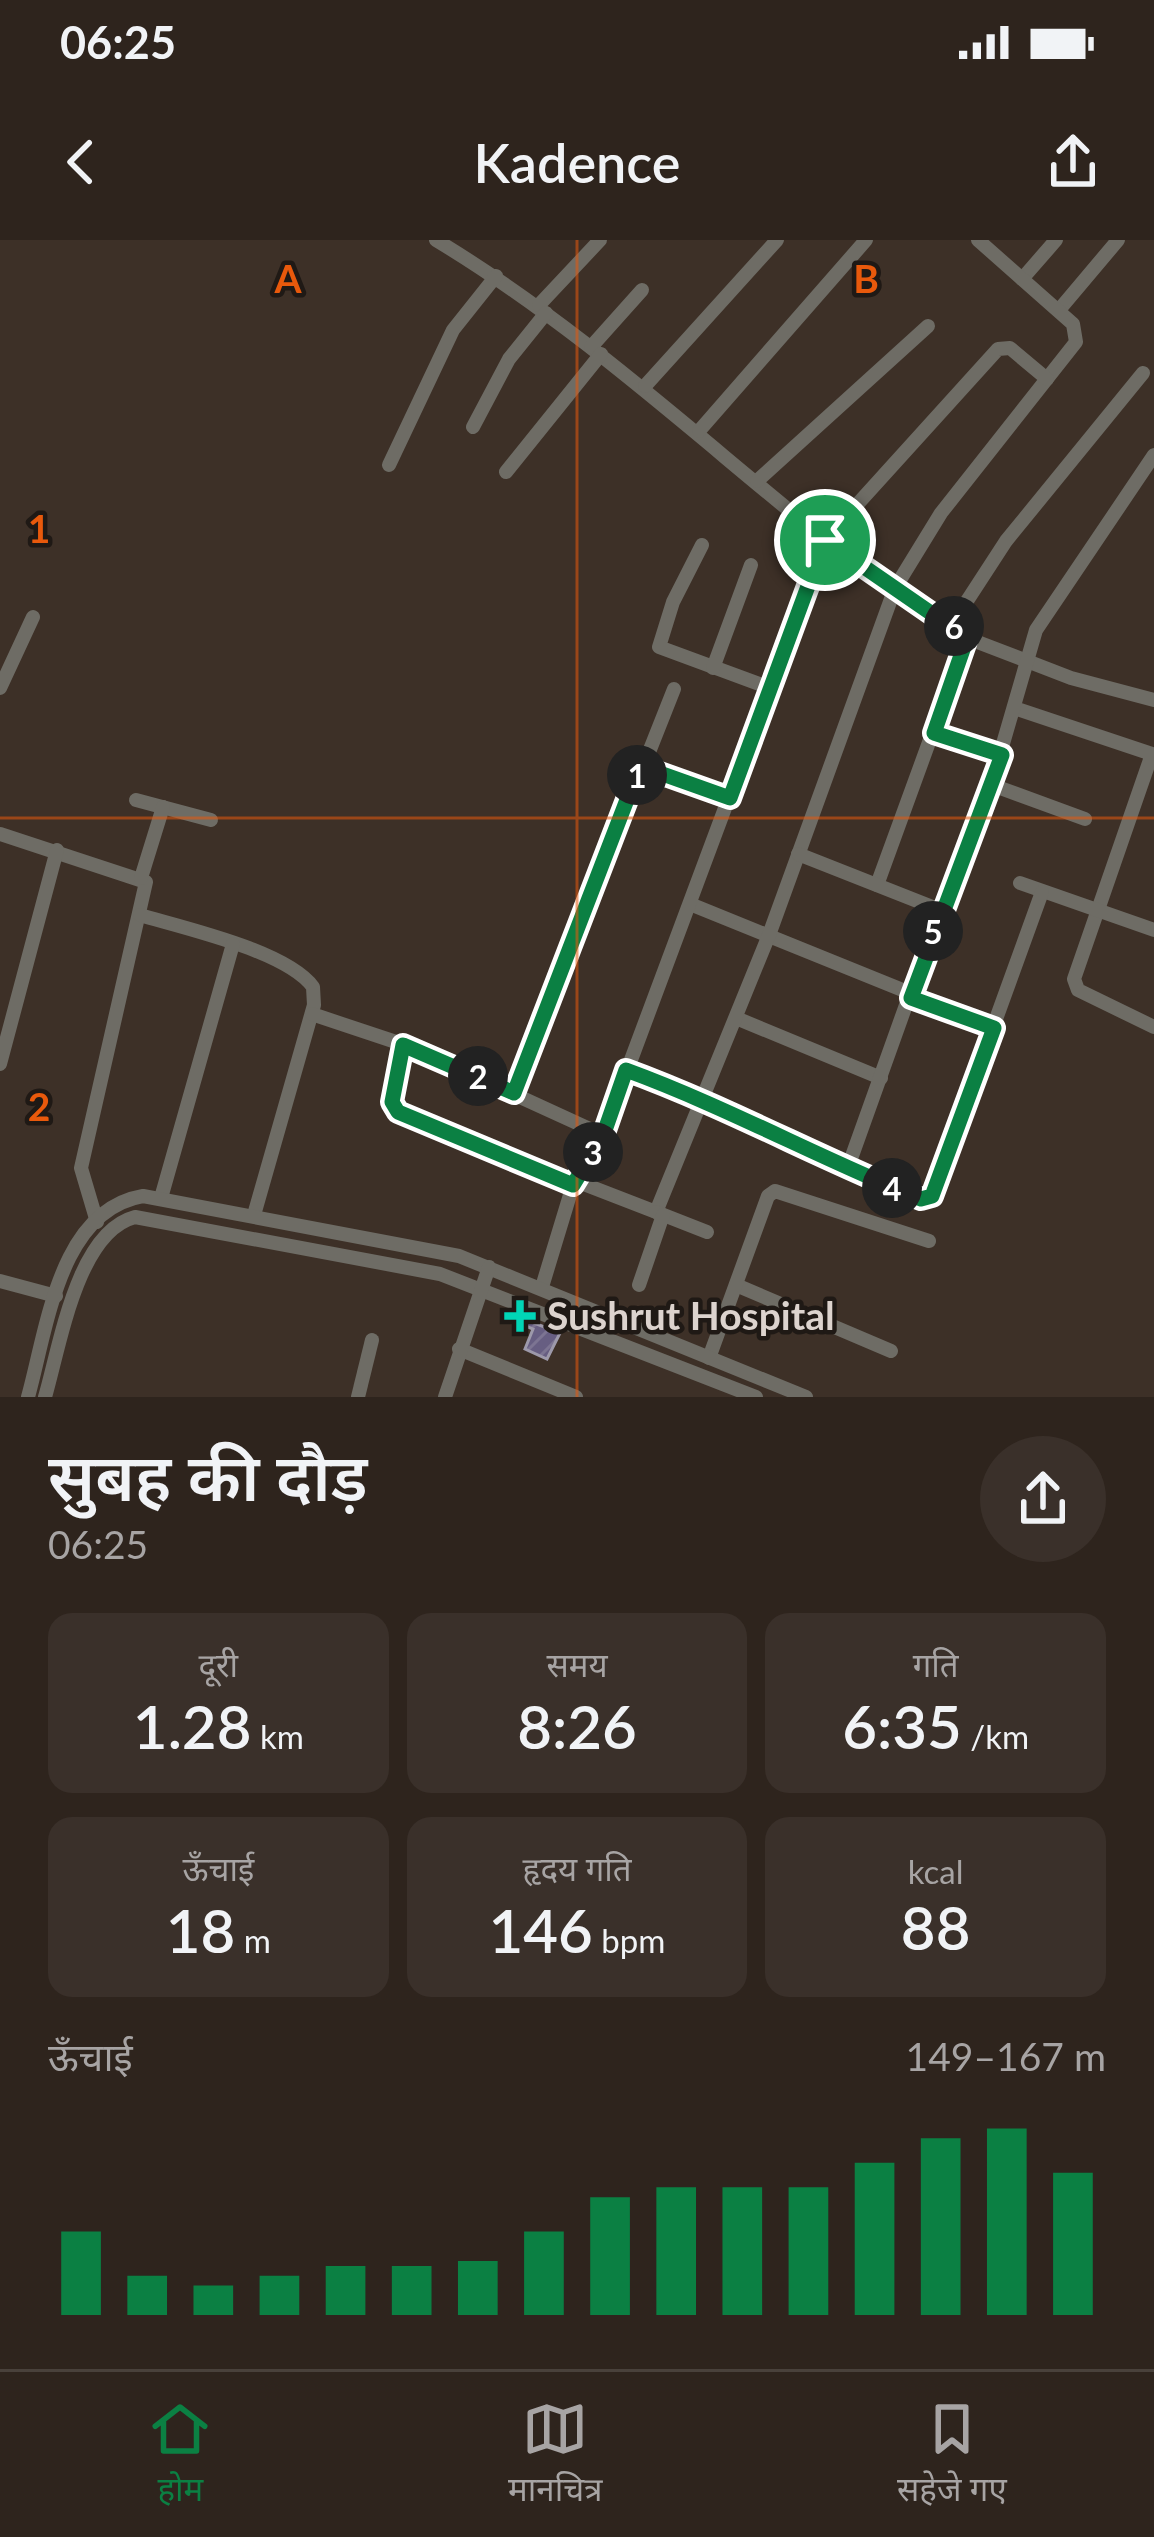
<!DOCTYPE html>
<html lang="hi">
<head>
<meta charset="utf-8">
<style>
	:root { --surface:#2e241d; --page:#3a302a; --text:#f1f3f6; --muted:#a7a4a4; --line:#49413b; --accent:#0b8043 }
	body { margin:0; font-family:Lato,"Noto Sans Devanagari",sans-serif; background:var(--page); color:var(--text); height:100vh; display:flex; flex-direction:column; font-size:45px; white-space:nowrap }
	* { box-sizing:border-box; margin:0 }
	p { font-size:39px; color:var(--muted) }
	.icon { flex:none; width:66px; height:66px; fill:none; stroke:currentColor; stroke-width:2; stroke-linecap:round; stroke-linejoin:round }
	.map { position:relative; height:1157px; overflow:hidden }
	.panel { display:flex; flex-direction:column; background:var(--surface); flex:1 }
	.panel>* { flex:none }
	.pin { position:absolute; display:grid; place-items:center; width:102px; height:102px; color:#fff; margin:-51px; border:6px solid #fff; border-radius:50%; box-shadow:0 3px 12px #0007 }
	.km { position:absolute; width:60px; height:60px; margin:-30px; border-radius:50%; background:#222; color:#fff; font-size:33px; line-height:60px; text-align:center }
	.round { display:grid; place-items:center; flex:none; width:126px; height:126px; border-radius:63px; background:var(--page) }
	.headline { display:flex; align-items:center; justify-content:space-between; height:204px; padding:0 48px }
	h1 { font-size:66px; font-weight:600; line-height:90px }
	.stats { display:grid; grid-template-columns:repeat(3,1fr); gap:18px; height:204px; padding:12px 48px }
	.stats div { display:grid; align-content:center; border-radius:24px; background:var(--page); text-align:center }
	.stats b { font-size:60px; font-weight:600 }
	.stats small { font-size:33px; font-weight:400 }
	.stats p { font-size:33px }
	.chart { height:336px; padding:24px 48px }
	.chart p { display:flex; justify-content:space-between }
	.chart svg { width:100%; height:216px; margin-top:12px; stroke:var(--accent); stroke-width:6 }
	.status { display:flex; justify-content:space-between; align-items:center; height:84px; padding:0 60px; background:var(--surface); direction:ltr }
	.status svg { height:33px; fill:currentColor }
	header { display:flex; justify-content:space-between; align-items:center; height:156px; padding:0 48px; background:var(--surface); font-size:54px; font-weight:600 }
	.tab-bar { display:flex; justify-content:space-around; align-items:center; height:168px; border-top:3px solid var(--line); background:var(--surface); font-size:33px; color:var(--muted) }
	.tab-bar a { display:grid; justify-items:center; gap:6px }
	.tab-bar .selected { color:var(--accent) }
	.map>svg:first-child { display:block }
	.building { fill:url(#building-hatch); stroke:#9d99aa; stroke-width:3 }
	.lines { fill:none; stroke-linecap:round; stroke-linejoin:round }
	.minor { stroke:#6e6c65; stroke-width:14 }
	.route-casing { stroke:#fff; stroke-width:24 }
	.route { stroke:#0b8043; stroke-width:15 }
	.grid { fill:none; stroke:#e8590c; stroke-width:3; stroke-opacity:0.55 }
	.poi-dot { fill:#01d5b6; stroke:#1f1915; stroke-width:4.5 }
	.labels { text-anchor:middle; stroke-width:9; stroke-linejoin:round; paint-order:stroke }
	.poi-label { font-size:39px; font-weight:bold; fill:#dcd3ce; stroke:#1f1915; text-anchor:start }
	.grid-label { font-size:39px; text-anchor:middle; font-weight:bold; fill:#e8590c; stroke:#1f1915; stroke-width:9; stroke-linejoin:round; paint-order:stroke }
</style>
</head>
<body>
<div class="status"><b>06:25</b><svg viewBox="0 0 49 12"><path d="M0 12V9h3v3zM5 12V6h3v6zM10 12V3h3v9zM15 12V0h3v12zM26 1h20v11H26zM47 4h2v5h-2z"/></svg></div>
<header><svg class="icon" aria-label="back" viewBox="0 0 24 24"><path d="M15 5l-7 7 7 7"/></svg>Kadence<svg class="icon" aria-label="share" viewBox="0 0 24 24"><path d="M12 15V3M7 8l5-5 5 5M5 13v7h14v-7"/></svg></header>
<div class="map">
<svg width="1154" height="1157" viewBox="0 0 1154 1157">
	<defs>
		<pattern id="building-hatch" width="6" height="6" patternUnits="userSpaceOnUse" patternTransform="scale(3)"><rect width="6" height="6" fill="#675e82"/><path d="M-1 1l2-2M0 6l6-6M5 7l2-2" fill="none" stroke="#7c7492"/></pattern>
	</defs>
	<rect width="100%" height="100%" fill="#3d3027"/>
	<path class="building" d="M511 1074 560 1093 547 1119 525 1109 533 1089 509 1079Z"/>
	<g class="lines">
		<g class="minor">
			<path d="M436 0C577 85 695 195 823 298 868 335 923 360 967 398L877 645"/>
			<path d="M1022 39 1056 0"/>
			<path d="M539 65 600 0"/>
			<path d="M1059 70 1118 0"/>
			<path d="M591 107 642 50"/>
			<path d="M645 146 777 0"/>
			<path d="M473 187 509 119 546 73"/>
			<path d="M699 191 866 0"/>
			<path d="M389 225 453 90 496 36"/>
			<path d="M506 232 601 114"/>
			<path d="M757 241 928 86"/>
			<path d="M702 305 673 362 659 407 770 448"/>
			<path d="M952 384 1006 301 1143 133"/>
			<path d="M967 398 1071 438 1154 460"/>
			<path d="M713 428 751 325"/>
			<path d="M0 448 33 377"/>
			<path d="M1017 469 1152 514 1074 739 1078 750 1154 787"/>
			<path d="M934 493 1002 515"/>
			<path d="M641 526 729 558"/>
			<path d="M992 545 1085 579"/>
			<path d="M136 560 211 580"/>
			<path d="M0 594 146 642 81 928 97 982"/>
			<path d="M141 638 163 567"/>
			<path d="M1020 643 1154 690"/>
			<path d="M690 664 994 787"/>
			<path d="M940 670 982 576 1036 390 1154 215"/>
			<path d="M140 675C184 688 287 711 313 747L314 765 254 975"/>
			<path d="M312 774 411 807 603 895"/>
			<path d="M736 778 881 838"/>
			<path d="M403 804 393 862 398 872 656 972 769 695 895 348 941 273 1076 102 1073 84 978 0"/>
			<path d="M0 824 57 610"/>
			<path d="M626 830 704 858 847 930 940 670 798 614"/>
			<path d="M514 853 674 449"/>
			<path d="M847 930 921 959 932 956 1042 652"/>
			<path d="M161 958 233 704"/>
			<path d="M656 972 707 992"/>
			<path d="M0 1041 56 1056"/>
			<path d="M639 1045 663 975"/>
			<path d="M736 1045 891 1111"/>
			<path d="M542 1047 573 945 603 895 825 300 998 109 1010 108 1047 139"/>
			<path d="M459 1109 576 1157"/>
			<path d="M709 1118 768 956 775 951 929 1001"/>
			<path d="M28 1157C47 1089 59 970 143 956L459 1016 806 1157"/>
			<path d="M45 1157C60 1106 77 992 135 977L440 1034 756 1157"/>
			<path d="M358 1157 372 1100"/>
			<path d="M445 1157 489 1027"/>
		</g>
	</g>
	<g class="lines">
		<g class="route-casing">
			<path id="route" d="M825 300 967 398 934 493 1002 515 911 758 994 788 932 956 921 959C821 919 727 867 626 830L603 896 573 945 398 872 392 862 403 805 514 853 640 526 730 558Z"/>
		</g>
		<use href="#route" class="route"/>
	</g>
	<path class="grid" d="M577 0V1157M0 578H1154"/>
	<path class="poi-dot" d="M514 1058h12v12h12v12h-12v12h-12v-12h-12v-12h12z"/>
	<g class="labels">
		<g class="poi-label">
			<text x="547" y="1090">Sushrut Hospital</text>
		</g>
	</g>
	<g class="grid-label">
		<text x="288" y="53">A</text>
		<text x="866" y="53">B</text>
		<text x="39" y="303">1</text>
		<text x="39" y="881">2</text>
	</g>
</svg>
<div class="pin" style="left:825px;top:300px;background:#1e9e55"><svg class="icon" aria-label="arrive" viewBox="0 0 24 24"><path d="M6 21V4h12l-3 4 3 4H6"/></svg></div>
<b class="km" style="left:637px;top:535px">1</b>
<b class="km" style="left:478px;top:836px">2</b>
<b class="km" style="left:593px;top:912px">3</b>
<b class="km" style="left:892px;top:948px">4</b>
<b class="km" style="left:933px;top:691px">5</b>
<b class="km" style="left:954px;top:386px">6</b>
</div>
<section class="panel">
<div class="headline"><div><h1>सुबह की दौड़</h1><p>06:25</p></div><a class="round"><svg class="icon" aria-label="share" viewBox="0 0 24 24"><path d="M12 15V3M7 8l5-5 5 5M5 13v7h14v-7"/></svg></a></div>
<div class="stats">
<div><p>दूरी</p><b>1.28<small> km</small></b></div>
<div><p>समय</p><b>8:26</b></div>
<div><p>गति</p><b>6:35<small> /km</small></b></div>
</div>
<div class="stats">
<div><p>ऊँचाई</p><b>18<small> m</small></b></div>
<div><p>हृदय गति</p><b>146<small> bpm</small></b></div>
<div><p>kcal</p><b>88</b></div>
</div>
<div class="chart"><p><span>ऊँचाई</span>149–167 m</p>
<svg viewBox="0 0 160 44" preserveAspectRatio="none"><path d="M5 44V27M15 44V36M25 44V38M35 44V36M45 44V34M55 44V34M65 44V33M75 44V27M85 44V20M95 44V18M105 44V18M115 44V18M125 44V13M135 44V8M145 44V6M155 44V15"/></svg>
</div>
</section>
<nav class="tab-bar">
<a class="selected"><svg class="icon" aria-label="home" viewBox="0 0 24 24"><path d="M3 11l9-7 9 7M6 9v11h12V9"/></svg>होम</a>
<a><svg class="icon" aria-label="map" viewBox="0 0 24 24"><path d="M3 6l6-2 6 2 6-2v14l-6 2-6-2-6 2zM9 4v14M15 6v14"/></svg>मानचित्र</a>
<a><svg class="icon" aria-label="saved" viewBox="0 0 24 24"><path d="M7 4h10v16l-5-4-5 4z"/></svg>सहेजे गए</a>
</nav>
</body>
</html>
